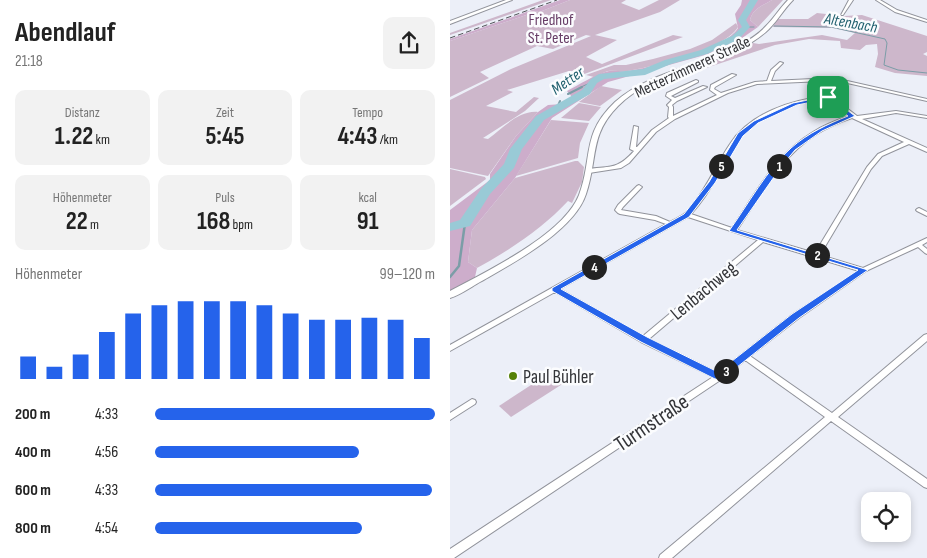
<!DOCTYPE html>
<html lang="de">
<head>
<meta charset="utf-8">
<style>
	:root { --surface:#fff; --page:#f2f2f2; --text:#222; --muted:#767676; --accent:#2563eb }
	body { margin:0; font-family:"Sofia Sans Condensed",sans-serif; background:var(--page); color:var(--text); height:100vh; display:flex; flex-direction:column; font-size:19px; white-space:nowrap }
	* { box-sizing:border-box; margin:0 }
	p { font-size:16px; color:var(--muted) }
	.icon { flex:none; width:28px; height:28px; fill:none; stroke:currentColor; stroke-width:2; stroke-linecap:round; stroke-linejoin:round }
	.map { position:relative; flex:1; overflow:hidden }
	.details { display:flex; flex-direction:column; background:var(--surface); width:450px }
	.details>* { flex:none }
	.fabs { position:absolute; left:411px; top:492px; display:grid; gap:10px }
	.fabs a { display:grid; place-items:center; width:50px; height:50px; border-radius:10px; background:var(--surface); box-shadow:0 2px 8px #0003; font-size:25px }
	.pin { position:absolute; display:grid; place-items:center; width:42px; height:42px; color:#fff; margin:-21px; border-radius:10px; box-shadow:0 2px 8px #0006 }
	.km { position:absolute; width:25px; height:25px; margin:-12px; border-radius:50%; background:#222; color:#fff; font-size:14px; line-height:25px; text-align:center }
	.round { display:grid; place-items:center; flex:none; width:52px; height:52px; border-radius:10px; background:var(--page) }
	.headline { display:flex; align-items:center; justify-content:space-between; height:85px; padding:0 15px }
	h1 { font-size:28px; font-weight:700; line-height:38px }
	.stats { display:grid; grid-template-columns:repeat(3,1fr); gap:8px; height:85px; padding:5px 15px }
	.stats div { display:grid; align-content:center; border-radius:10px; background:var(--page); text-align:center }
	.stats b { font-size:25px; font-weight:700 }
	.stats small { font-size:14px; font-weight:400 }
	.stats p { font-size:14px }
	.chart { height:140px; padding:10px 15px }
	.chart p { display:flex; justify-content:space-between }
	.chart svg { width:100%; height:90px; margin-top:5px; stroke:var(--accent); stroke-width:6 }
	ul { padding:0 15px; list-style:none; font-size:16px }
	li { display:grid; grid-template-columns:80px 60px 1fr; align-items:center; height:38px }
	li i { height:12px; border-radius:6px; background:var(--accent) }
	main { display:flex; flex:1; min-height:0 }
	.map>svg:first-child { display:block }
	.green { fill:#cdb7cb }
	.forest { fill:#cdadcb }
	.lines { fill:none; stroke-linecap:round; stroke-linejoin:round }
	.stream-far2 { stroke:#7b9da7; stroke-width:1 }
	.stream-far1 { stroke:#7b9da7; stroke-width:2 }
	.stream { stroke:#7b9da7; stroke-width:2.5 }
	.river { fill:#99cad6; fill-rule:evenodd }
	.minor-casing { stroke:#91939b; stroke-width:2 }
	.secondary-casing { stroke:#91939b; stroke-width:2 }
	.minor { fill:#fff; fill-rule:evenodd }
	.secondary { fill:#fff; fill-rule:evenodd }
	.rail { stroke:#525358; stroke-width:1; stroke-dasharray:5.5 3; stroke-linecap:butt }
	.route { fill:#2563eb; stroke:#fff; fill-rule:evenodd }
	.poi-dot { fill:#568107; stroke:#fbfcfe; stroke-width:2 }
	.labels { text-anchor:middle; stroke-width:5; stroke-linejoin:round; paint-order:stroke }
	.far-park-label { font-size:16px; fill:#683e67; stroke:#fbfcfe }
	.far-water-label { font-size:16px; font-style:italic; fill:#1f5f6d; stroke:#fbfcfe }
	.far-street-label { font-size:16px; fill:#343539; stroke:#fbfcfe }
	.street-label { font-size:19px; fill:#343539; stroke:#fbfcfe }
	.poi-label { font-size:19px; fill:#343539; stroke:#fbfcfe; text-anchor:start }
	.near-street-label { font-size:22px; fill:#343539; stroke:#fbfcfe }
</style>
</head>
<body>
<main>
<section class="details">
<div class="headline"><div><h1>Abendlauf</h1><p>21:18</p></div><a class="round"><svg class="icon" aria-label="share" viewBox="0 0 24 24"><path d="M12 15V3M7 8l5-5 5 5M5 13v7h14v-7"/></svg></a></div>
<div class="stats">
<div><p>Distanz</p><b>1.22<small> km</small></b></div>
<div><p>Zeit</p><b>5:45</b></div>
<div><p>Tempo</p><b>4:43<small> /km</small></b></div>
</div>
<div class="stats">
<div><p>Höhenmeter</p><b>22<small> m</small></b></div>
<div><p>Puls</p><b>168<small> bpm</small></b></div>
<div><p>kcal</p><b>91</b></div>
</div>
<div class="chart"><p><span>Höhenmeter</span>99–120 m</p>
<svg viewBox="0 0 160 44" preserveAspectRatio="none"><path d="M5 44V33M15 44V38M25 44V32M35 44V21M45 44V12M55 44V8M65 44V6M75 44V6M85 44V6M95 44V8M105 44V12M115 44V15M125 44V15M135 44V14M145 44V15M155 44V24"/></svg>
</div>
<ul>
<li><b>200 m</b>4:33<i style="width:100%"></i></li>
<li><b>400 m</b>4:56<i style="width:73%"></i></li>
<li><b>600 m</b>4:33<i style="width:99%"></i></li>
<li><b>800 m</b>4:54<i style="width:74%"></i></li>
</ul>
</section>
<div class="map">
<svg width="477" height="558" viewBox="0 0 477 558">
	<rect width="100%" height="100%" fill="#eceff8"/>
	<g class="green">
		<path d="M93 0H101L0 35V33Z"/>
		<path d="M120 0H176L171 3 189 10 209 0H230L210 12 145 35 167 40 136 57 152 64 223 35 233 37 129 76 125 74 128 71H119L57 90 63 92 36 106 66 112 84 97 89 98 75 111 33 138 38 139C53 128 69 110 88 112L66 136 38 176 0 168V100L61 69 141 36 136 35 103 49 87 46 30 72 39 78 0 97V41L88 11H92Z"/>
		<path d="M322 0H333L308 27 300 20C303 8 312 6 322 0Z"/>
		<path d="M367 13 394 16 412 15 477 36V52L473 54 477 56V76L445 73 425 67 428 54 427 44 416 45 410 50 391 48 390 41 359 39 325 45 226 78 206 86 195 96 184 93 211 80 303 43 309 44 372 35 397 40 405 33 383 28 323 27 327 19H358Z"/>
		<path d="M286 23 288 27C276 49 202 67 178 71 171 72 165 70 158 71 154 72 148 76 144 77L136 75 164 65H176L203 59 240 49 262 40Z"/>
		<path d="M151 86 172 90 150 106 129 102Z"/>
		<path d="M129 103 151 107 139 121 111 118Z"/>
		<path d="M101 120 139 123 130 143 128 158 66 176Z"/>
		<path d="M125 161H128L134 167 132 182 122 203 118 201C93 228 60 250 27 268L18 262 22 230 65 178Z"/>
		<path d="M0 169 35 177 36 179 0 206Z"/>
		<path d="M101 372 114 383 61 417 49 406Z"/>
	</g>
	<g class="forest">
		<path d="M110 0H120L92 11H88L0 41V39Z"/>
		<path d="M292 0H322C312 6 303 8 300 20L308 27 285 43 262 53 158 82 102 118 65 178 22 230 18 262 27 268 25 277 0 292V210L40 180V174L66 136 88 112 98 105 112 104 122 97 117 91C129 85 145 74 159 71 165 70 172 72 178 71 203 67 276 49 288 28L285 14 291 5Z"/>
	</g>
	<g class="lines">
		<g class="stream-far2">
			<path d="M324 26 381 27 435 39 437 43 434 65 448 70 477 73"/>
			<path d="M296 27H304"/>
			<path d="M129 88 144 81"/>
		</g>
		<g class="stream-far1">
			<path d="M118 94 132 87"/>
			<path d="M107 108 110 101"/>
		</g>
		<path class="stream" d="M0 277 9 266 15 223"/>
		<path class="river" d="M300 0H308L296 20 300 27 288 40 257 54 221 64 195 75 154 79 147 83 140 94 94 120 72 149 64 168 40 194 20 226 0 231V223L10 220 31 189 54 164 60 149 86 116 132 90 141 79 149 74 193 69 215 60 251 50 282 36 292 27 288 20Z"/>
		<g class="minor-casing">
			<g id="minor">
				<path d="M399 0H403L393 15H391Z"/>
				<path d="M426 0H430L447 10 477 20V22L445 12Z"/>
				<path d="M330 62 333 63 325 71 321 81 384 78 477 99V101L384 80 377 81 381 96 407 116 446 111 477 116V118L446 113 412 119 477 148V152L459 144 432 156 421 169 370 255 413 268 477 238V242L472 245 477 249V254L475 253 468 247 416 271 349 318 300 356 382 413 474 335 477 334V341L388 417 477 479V488L474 487 381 421 222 558H209L210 555 375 417 295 360 272 379 4 558H0V549L263 377 191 342 105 292 0 351V345L216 224 205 220 170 214 168 213 165 210 168 205 187 186 189 185 192 187 173 207 171 210 206 216 220 222C225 219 230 217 234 214 238 212 241 207 244 203 258 185 267 163 280 144 300 113 341 100 376 96L373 81 307 84 278 93 225 119 206 132 179 163 171 168 139 173 136 171 139 169C162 166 168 169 184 151L180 149 184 126 188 127 186 147H187L202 130 219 118 218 117 219 107 217 105 222 100 216 96 217 93 246 80 248 81V82L221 96 225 98 253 86 257 87 227 101 222 105 223 107V116L267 95 260 90 261 85 282 74 286 75 265 87 264 89 271 93 305 82 317 81 321 70ZM378 98 399 116C387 120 374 125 363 132 326 154 305 194 282 228L241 214C251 203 260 190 267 176 274 165 279 153 286 142 306 114 345 102 378 98ZM402 118 454 142 428 154 417 167 365 253 287 230C310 196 331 156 367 134 378 127 390 122 402 118ZM238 217 308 240 193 336 110 289ZM313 242 409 271 343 314 268 373 199 339Z"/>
				<path d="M469 208 477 212V216L467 211 466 210 467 209Z"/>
				<path d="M22 399 25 400 26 402 25 404 0 420V413Z"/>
			</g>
		</g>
		<g class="secondary-casing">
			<g id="secondary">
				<path d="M56 0H62L0 24V21Z"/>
				<path d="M338 0H343C334 9 328 20 319 29 311 37 301 43 291 49 251 69 201 73 168 106 139 135 148 159 136 194 124 231 63 263 30 282 21 287 10 295 0 298V291C37 271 113 235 129 195 143 158 131 134 165 102 200 71 249 67 289 46 299 40 309 34 316 26 324 18 330 8 338 0Z"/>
			</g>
		</g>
		<use href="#minor" class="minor"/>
		<use href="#secondary" class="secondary"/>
		<path class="rail" d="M0 38 107 0"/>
	</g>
	<path class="route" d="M378 96 405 116 372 131 345 150 331 167 287 230 418 270 349 318 272 379H265L191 342 102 291V288L234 214 259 182 288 133 304 121 343 103ZM377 99 398 116C378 124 358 133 341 148 318 168 297 206 279 231L408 270 342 314 268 372 197 337 111 289 239 217 265 183 293 136 308 123 347 105Z"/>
	<circle class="poi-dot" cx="63" cy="376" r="5"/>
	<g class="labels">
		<g class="far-park-label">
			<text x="101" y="25">Friedhof<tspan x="101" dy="18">St. Peter</tspan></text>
		</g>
		<g class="far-water-label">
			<text transform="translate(401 22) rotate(10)" y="6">Altenbach</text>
			<text transform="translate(117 80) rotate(-35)" y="6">Metter</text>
		</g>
		<g class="far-street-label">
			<text transform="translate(242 66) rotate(-25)" y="6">Metterzimmerer Straße</text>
		</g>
		<g class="street-label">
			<text transform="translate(253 290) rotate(-40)" y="7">Lenbachweg</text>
		</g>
		<g class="poi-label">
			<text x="73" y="383">Paul Bühler</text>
		</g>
		<g class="near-street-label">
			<text transform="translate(201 422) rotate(-34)" y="8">Turmstraße</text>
		</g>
	</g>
</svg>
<div class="fabs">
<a><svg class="icon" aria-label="locate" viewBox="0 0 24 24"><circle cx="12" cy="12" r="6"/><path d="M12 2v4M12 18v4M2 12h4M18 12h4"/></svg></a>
</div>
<div class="pin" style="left:378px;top:97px;background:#1e9e55"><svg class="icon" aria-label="arrive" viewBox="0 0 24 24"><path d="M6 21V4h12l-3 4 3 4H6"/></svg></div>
<b class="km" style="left:329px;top:166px">1</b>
<b class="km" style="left:367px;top:255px">2</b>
<b class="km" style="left:276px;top:371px">3</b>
<b class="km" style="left:144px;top:267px">4</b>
<b class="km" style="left:271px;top:166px">5</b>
</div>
</main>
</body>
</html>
